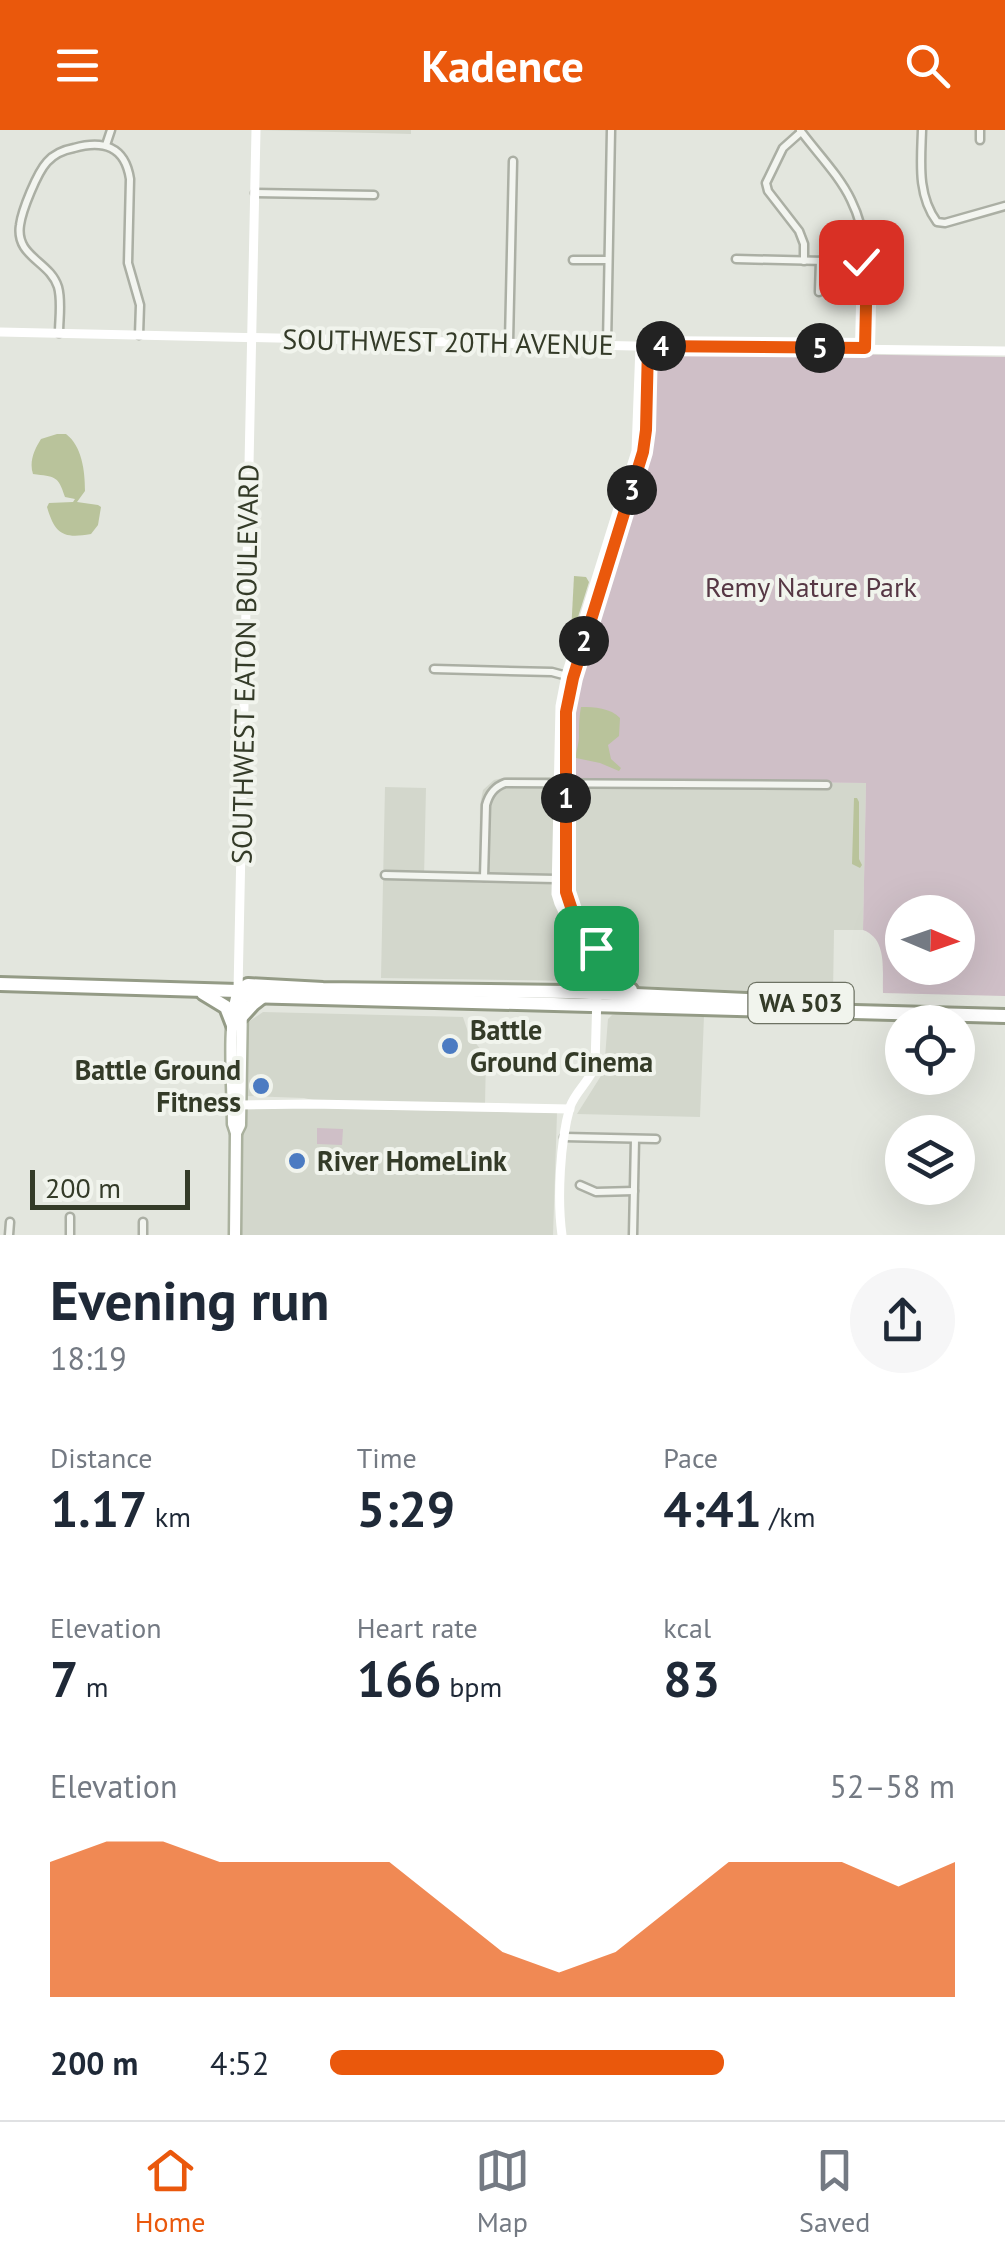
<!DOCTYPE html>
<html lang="en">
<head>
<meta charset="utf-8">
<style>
	:root { --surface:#fff; --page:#f6f6f7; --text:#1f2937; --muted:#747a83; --line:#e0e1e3; --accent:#ea580c }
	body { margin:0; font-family:"PT Sans",sans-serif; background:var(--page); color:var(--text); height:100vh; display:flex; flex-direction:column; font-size:38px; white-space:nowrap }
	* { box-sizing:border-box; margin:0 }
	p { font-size:32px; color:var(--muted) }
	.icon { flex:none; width:55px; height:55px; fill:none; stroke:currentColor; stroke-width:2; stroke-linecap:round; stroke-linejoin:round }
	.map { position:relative; height:1105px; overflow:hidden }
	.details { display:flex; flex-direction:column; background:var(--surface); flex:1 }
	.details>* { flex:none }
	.needle { width:65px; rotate:92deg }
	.tools { position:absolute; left:885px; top:765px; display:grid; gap:20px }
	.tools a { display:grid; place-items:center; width:90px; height:90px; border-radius:50%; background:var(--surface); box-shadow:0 10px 40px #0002; font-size:50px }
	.scale { position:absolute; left:30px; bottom:25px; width:160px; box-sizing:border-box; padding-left:10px; border:5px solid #343b28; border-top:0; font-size:28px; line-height:35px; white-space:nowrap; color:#343b28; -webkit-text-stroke:8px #f1f4ed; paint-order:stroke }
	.pin { position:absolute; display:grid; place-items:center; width:85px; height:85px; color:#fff; margin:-42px; border-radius:20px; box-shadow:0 5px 15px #0006 }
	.km { position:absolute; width:50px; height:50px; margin:-25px; border-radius:50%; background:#222; color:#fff; font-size:28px; line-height:50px; text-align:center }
	.round { display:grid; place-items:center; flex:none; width:105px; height:105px; border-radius:52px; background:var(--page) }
	.overview { display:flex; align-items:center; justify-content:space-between; height:170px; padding:0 50px }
	h1 { font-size:55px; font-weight:800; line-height:75px }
	.figures { display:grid; grid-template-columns:repeat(3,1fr); gap:15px; height:170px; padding:10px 50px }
	.figures div { display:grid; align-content:center }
	.figures b { font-size:50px; font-weight:800 }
	.figures small { font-size:28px; font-weight:400 }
	.figures p { font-size:28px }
	.chart { height:280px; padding:20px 50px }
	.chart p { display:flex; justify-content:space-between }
	.chart svg { width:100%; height:180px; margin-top:10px; fill:var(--accent); opacity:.7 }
	ul { padding:0 50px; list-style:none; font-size:32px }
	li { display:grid; grid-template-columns:160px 120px 1fr; align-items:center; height:75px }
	li i { height:25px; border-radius:12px; background:var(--accent) }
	header { display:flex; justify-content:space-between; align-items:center; height:130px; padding:0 50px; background:var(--accent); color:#fff; font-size:45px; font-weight:800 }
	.tab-bar { display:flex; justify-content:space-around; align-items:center; height:140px; border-top:2px solid var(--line); background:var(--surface); font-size:28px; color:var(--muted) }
	.tab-bar a { display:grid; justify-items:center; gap:5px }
	.tab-bar .active { color:var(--accent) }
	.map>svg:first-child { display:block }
	.built { fill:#d3d7cc }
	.green { fill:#cfbfc7; fill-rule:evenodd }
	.water { fill:#b9c39b }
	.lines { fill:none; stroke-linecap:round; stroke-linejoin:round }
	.street-casing { stroke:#abafa4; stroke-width:11 }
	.primary-casing { stroke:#aab19e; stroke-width:15 }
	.highway-casing { stroke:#949b86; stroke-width:18 }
	.street { stroke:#f3f5f0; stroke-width:6 }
	.secondary { stroke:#fff; stroke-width:9 }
	.primary { stroke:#fff; stroke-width:10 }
	.highway { stroke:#fff; stroke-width:12 }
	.route-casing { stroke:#fff; stroke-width:20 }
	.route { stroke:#ea580c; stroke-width:12 }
	.poi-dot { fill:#4b7bc2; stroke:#f1f4ed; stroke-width:4 }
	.labels { text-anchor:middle; stroke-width:8; stroke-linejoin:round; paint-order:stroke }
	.shield { fill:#f1f4ed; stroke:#6d7263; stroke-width:2.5 }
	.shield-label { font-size:25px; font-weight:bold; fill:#343b28 }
	.street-label { font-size:28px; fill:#343b28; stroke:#f1f4ed }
	.park-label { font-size:28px; fill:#563744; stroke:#f1f4ed }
	.poi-label { font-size:28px; font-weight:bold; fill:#343b28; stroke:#f1f4ed; text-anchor:start }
</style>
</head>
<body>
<header><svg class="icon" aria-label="menu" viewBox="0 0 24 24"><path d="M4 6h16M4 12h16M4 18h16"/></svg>Kadence<svg class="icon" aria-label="search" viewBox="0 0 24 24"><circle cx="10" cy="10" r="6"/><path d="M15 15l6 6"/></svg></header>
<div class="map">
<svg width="1005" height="1105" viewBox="0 0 1005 1105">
	<rect width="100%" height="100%" fill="#e3e6de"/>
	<g class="built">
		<path d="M258 0H411V4Z"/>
		<path d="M507 647H556L554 770 578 825 574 851 381 848 385 657 426 658 424 748H479L480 675 483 660 494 650Z"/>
		<path d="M572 650 866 653 863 800H834L833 865 637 856 622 849 613 837 607 813 576 777 572 754Z"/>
		<path d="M263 882 463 887 469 905 486 926 485 974 317 971 304 968 246 966 247 893Z"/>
		<path d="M620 883 704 886 700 987 577 984 604 941 608 889 612 885Z"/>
		<path d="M249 977 557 983 553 1105H241L243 983Z"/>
	</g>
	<g class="green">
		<path d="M657 221 1005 227V866L883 863C882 841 888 809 863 800L866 653 572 650 575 580 581 551 649 320 652 301V227ZM902 782H958V838H902Z"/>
		<path d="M317 998 343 999 342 1015 317 1014Z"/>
	</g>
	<g class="water">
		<path d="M57 304H66C82 316 85 341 85 361L77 372 98 375 101 377 98 395 91 404C63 409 55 404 47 377L49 373 73 372 75 369 65 367C58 345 55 347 33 344 29 332 34 320 41 309Z"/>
		<path d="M574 446 586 447 589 452 573 503H571Z"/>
		<path d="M581 577C594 577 611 578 620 588L619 606 608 615 611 629 621 638 619 641 600 633 576 628C576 620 579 614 579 607 579 596 579 588 581 577Z"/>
		<path d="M854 668H857L859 672V729L862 735 860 738 852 734Z"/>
	</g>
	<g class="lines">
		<g class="street-casing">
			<g id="street">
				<path d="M800 0C817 23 839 45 851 70 874 116 866 169 865 218"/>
				<path d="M922 0C921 32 917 65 937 92L945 93 1005 76"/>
				<path d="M801 2 783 18 766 53 768 61 799 101 804 114V131"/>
				<path d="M980 10V0"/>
				<path d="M106 15 111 0"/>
				<path d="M255 63 374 65"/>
				<path d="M736 129 867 132"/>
				<path d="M573 130H608"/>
				<path d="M819 162 820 131"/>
				<path d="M59 203C59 189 62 171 58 157 50 131 15 127 20 95 22 80 37 43 47 32 54 24 63 20 74 18 103 10 125 16 130 49L128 133 140 175 139 205"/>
				<path d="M509 212 513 31"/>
				<path d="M607 215 611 0"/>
				<path d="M434 539 552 542 567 546"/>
				<path d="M385 745 556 749"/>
				<path d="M484 747 486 675C489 664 494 657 505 653L827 655"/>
				<path d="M564 1007 656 1009"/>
				<path d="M580 1055 596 1062 634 1061"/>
				<path d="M9 1105 10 1092"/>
				<path d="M70 1105V1087"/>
				<path d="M143 1105V1092"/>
				<path d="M633 1105 635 1009"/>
			</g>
		</g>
		<g class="primary-casing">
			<g id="primary">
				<path d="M236 1003 240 995 242 872 238 861"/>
				<path d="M235 1105 236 1003 233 994C233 959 227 891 238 861"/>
			</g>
		</g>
		<g class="highway-casing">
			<g id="highway">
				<path d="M602 840 614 854 631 860"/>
				<path d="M0 854 238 861 248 866 1005 886"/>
				<path d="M238 861 248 855 323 859 568 862 814 873"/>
				<path d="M568 862C590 843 581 825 573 800"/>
				<path d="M203 863 226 877 233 895"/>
				<path d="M242 886 253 874 262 867"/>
			</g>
		</g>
		<use href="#street" class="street"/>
		<g class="secondary">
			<path d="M0 202 679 217 1005 221"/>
			<path d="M238 861 256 0"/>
			<path d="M597 863C589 851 593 836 588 823 580 800 562 790 556 764L560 576 566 545 636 321 640 216"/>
			<path d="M241 975 311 974 570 979"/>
			<path d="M562 1105C557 1069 560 1012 570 977 575 962 589 952 595 936L597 863C619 832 573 791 566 762V582L573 547 643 322 646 300 648 216"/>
		</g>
		<use href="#primary" class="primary"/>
		<use href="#highway" class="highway"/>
	</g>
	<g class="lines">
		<g class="route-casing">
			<path id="route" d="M596 818 572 780 566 762V582L573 548 643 322 646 300 648 216 865 218 867 132H861"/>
		</g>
		<use href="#route" class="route"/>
	</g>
	<g class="poi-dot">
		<circle cx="450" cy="916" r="10"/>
		<circle cx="261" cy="956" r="10"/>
		<circle cx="297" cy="1031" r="10"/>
	</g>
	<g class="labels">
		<rect class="shield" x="748.5" y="853" width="105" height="40" rx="8"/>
		<g class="shield-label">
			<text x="801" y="882">WA 503</text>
		</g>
		<g class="street-label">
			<text transform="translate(448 212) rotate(1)" y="10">SOUTHWEST 20TH AVENUE</text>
			<text transform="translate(245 534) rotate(-89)" y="10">SOUTHWEST EATON BOULEVARD</text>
		</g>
		<g class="park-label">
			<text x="811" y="467">Remy Nature Park</text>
		</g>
		<g class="poi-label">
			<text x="470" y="910">Battle<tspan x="470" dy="32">Ground Cinema</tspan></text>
			<text x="241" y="950" text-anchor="end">Battle Ground<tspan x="241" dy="32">Fitness</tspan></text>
			<text x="317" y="1041">River HomeLink</text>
		</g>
	</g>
</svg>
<div class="tools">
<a><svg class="needle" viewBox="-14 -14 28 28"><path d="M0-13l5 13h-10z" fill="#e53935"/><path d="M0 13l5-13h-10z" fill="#747a83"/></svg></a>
<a><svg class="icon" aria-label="locate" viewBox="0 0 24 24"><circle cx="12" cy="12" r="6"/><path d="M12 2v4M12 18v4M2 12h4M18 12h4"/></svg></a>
<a><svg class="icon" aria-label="layers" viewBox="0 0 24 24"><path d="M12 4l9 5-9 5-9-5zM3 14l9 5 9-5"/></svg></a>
</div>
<div class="scale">200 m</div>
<div class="pin" style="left:596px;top:818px;background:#1e9e55"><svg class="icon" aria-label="arrive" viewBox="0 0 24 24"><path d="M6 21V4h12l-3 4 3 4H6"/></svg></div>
<div class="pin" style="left:861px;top:132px;background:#d93025"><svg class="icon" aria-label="check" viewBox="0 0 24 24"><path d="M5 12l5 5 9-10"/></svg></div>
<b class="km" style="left:566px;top:668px">1</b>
<b class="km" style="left:584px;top:511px">2</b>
<b class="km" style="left:632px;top:360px">3</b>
<b class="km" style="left:661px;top:216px">4</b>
<b class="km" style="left:820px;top:218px">5</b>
</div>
<section class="details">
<div class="overview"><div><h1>Evening run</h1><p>18:19</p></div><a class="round"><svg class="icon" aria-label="share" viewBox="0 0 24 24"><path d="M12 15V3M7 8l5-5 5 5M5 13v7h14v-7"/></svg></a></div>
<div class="figures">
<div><p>Distance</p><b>1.17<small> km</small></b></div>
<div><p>Time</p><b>5:29</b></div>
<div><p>Pace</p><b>4:41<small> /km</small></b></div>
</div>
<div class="figures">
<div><p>Elevation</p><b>7<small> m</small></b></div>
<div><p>Heart rate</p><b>166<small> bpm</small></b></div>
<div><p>kcal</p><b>83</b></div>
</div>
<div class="chart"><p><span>Elevation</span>52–58 m</p>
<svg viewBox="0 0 160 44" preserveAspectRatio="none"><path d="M0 44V11L10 6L20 6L30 11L40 11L50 11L60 11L70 22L80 33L90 38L100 33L110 22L120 11L130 11L140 11L150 17L160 11V44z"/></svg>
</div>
<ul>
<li><b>200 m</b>4:52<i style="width:63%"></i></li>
</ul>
</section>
<nav class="tab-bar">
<a class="active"><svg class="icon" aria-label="home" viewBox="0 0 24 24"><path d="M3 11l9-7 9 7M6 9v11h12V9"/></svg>Home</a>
<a><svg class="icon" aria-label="map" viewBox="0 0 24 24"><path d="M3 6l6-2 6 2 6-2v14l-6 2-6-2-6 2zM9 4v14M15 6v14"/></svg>Map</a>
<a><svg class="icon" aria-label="saved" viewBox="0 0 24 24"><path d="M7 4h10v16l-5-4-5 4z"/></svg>Saved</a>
</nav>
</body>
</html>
